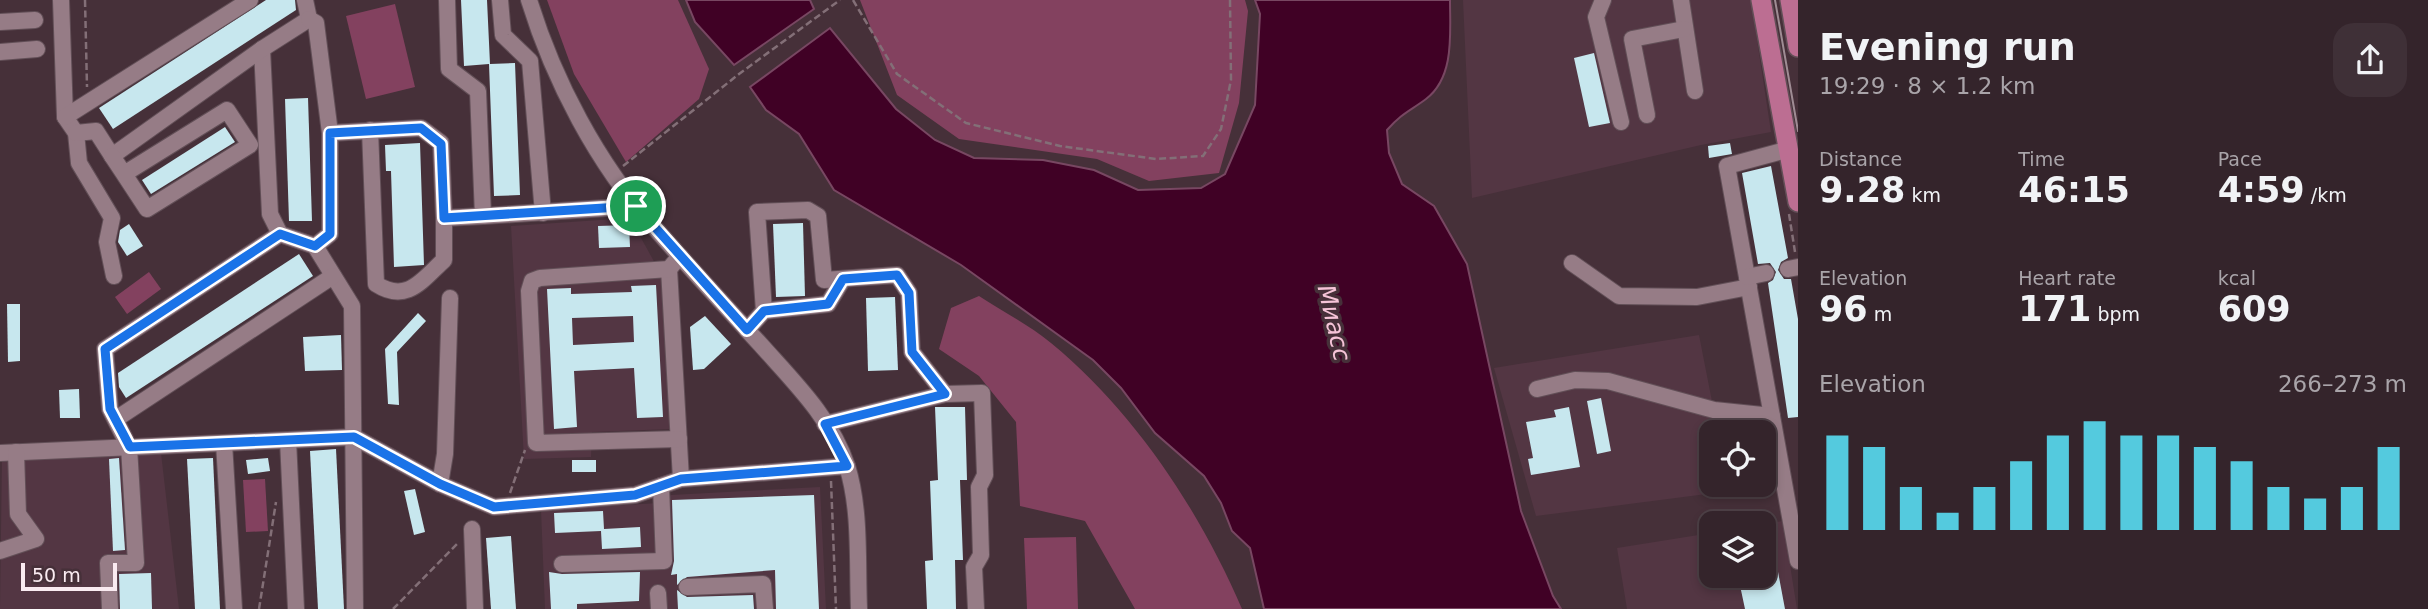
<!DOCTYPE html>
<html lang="en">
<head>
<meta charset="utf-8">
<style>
	:root { --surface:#34242b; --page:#3f3037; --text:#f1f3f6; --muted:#a9a4a9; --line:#4e4147; --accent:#54cade }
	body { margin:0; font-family:"DejaVu Sans",sans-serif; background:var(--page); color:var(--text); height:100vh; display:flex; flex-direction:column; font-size:26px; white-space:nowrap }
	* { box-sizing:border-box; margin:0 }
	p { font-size:23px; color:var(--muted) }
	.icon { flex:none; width:38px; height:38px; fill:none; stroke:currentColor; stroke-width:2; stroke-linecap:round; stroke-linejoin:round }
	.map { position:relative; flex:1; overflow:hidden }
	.drawer { display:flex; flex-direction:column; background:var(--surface); width:630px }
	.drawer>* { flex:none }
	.buttons { position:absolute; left:1699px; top:420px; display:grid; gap:14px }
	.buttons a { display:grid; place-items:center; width:77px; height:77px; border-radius:14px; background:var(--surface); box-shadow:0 4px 10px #0003,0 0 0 2px var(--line); font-size:35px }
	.scale { position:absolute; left:21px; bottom:18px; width:96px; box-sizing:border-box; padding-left:7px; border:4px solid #faebf1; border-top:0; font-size:19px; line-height:24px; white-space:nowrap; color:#faebf1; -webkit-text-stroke:5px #463039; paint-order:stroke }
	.pin { position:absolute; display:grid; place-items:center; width:60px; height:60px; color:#fff; margin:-30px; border:4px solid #fff; border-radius:50%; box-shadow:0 2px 7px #0007 }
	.round { display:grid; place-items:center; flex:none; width:74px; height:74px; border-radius:21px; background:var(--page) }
	.headline { display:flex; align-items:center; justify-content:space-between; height:119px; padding:0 21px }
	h1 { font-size:38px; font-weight:600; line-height:52px }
	.stats { display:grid; grid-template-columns:repeat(3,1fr); gap:10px; height:119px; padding:7px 21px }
	.stats div { display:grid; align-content:center }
	.stats b { font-size:35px; font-weight:600 }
	.stats small { font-size:19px; font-weight:400 }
	.stats p { font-size:19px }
	.chart { height:196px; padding:14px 21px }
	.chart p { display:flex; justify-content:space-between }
	.chart svg { width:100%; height:126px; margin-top:7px; stroke:var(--accent); stroke-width:6 }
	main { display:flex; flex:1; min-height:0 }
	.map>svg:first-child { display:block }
	.built { fill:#533643 }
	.green { fill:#83415f }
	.water { fill:#400125; stroke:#784762; stroke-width:2 }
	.building { fill:#c7e7ee; fill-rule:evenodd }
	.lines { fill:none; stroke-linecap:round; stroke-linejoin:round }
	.minor-casing { stroke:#624f57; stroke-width:18 }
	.major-casing { stroke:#624f57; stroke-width:22 }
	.path { stroke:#836f77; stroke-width:2.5; stroke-dasharray:7 3.5; stroke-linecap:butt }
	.minor { stroke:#967c86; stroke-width:16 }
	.major { stroke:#bc6e92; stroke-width:19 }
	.tram { stroke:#9f8c94; stroke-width:2 }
	.route-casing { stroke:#fff; stroke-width:14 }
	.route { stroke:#1a73e8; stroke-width:9 }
	.labels { text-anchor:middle; stroke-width:7; stroke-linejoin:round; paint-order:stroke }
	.water-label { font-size:24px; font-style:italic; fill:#f6c4d8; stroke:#463039 }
</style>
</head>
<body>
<main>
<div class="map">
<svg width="1798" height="609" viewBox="0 0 1798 609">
	<rect width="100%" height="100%" fill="#463039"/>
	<g class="built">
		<path d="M1463 0H1751L1771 132 1701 145 1472 198Z"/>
		<path d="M630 218 667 285 672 429 592 432 591 457 524 459 511 226Z"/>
		<path d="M1699 335 1718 432H1712V485H1729L1730 491 1536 516 1494 368Z"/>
		<path d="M161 453 179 609H0L2 456Z"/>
		<path d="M820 487 826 609H545L541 510 659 503 671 495Z"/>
		<path d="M1783 521 1797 609H1627L1617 548 1711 533 1712 576H1764V524Z"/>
	</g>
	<g class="green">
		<path d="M547 0H678L709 69 699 99 626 162 574 74Z"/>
		<path d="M860 0H1245L1248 11 1239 103 1219 173 1149 181 1097 159 959 139 897 95Z"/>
		<path d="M395 4 415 87 366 99 346 16Z"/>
		<path d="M149 272 161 289 127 314 115 297Z"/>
		<path d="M979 296C1002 311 1029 325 1051 343 1134 411 1200 511 1242 609H1135L1085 521 1020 506 1016 422 979 376 939 349 951 308Z"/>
		<path d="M265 479 268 531 246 532 243 480Z"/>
		<path d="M1076 537 1078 609H1027L1024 538Z"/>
	</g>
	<g class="water">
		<path d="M686 0H810L814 9 734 65 695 22Z"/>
		<path d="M1255 0H1450C1450 33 1455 77 1426 99 1410 111 1402 113 1387 130L1389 153 1402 184 1434 206 1467 264 1521 511 1553 596 1561 609H1264L1250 548 1232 531 1221 503 1204 476 1155 433 1121 388 1093 360 961 265 834 190 799 134 766 110 750 87 830 28 896 109 935 140 974 158 1043 160 1094 170 1138 190 1201 188 1225 174 1255 105 1260 14Z"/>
	</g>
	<g class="building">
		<path d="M266 0H295L296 10 113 129 99 108Z"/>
		<path d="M461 0H487L490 64 515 63 520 195 494 196 489 64 464 66Z"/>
		<path d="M1594 53 1610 123 1589 127 1574 58Z"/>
		<path d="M308 98 312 221H289L285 99Z"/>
		<path d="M225 127 235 142 151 194 142 180Z"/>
		<path d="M420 143 424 265 394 267 391 171H386L385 145Z"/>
		<path d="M1730 143 1732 154 1709 158 1708 146Z"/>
		<path d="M1771 166 1788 258 1781 262 1778 270 1784 279H1791L1798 319V417L1788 418 1768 283 1773 280 1776 272 1770 263 1758 264 1742 173Z"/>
		<path d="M803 223 805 296 776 297 773 224Z"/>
		<path d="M129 224 143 246 127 256 118 242 120 230Z"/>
		<path d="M629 225 630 247 599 248 598 226Z"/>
		<path d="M299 254 313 276 126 398 119 387 118 373Z"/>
		<path d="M656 285 663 417 637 418 634 368 574 371 577 427 554 429 547 289 571 288V294L632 292 631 286ZM633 316 634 342 573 345 572 318Z"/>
		<path d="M895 297 898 370 868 371 866 298Z"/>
		<path d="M7 304H20V361L8 362Z"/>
		<path d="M418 313 426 321 397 352 399 405 388 404 385 349Z"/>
		<path d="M705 316 731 344 704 369 693 370 690 327Z"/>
		<path d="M341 335 342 370 305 371 303 337Z"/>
		<path d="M79 389 80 418H60L59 390Z"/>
		<path d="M1601 398 1611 451 1597 454 1587 401Z"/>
		<path d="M935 407H965L967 480H960L963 560H955L956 609H927L925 561 933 560 930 481 938 480Z"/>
		<path d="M1569 407 1580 467 1531 475 1528 459 1533 458 1526 422 1556 417 1554 410Z"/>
		<path d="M336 449 344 609H318L310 451Z"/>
		<path d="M119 458 125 550 113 551 109 459Z"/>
		<path d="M213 458 220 609H195L187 459Z"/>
		<path d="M268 458 270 471 248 474 246 460Z"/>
		<rect x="572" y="460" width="24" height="12"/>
		<path d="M415 489 425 532 414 535 404 491Z"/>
		<path d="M814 495 819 609H776L775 570 687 577 677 585V574L671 575 674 561 672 500Z"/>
		<path d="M603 511 604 529 640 527 641 547 602 549 601 531 555 533 554 513Z"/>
		<path d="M1764 524H1769L1785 609H1745L1738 576H1764Z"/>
		<path d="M511 536 516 609H491L486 538Z"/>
		<path d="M549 572 562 574 640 572 639 601 577 604V609H551Z"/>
		<path d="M151 573 152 609H120L119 574Z"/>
		<path d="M677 590 687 597 753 595 754 609H678Z"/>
	</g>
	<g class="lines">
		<g class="minor-casing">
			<g id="minor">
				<path d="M61 0 65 117 76 133 79 163 112 218 107 242 114 276"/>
				<path d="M447 0 449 69 478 91 483 216 636 206"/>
				<path d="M500 0 503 35 530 61 543 213"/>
				<path d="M529 0C554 81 597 163 654 227 689 267 725 306 761 345 793 381 832 419 847 466 861 510 857 563 859 609"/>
				<path d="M1603 0 1596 17 1621 122"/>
				<path d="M1681 0 1695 91"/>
				<path d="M0 22 35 20"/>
				<path d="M262 49 270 214 280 234"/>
				<path d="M0 52 37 49"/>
				<path d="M1647 115 1632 39 1684 29"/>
				<path d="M65 117 250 0"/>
				<path d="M370 130 376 284C407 304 422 280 444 260V218"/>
				<path d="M76 133 96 131 112 156 262 49 309 19 305 0"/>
				<path d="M330 133 421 128 441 143 444 218 483 216"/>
				<path d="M1786 150 1727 166 1798 561"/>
				<path d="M112 156 124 174 227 110 250 145 147 209 124 174"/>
				<path d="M315 246 352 306 355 609"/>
				<path d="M1572 263 1619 296 1697 297 1749 287"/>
				<path d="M669 269 681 479"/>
				<path d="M1788 269 1798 267"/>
				<path d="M1747 277 1766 273"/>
				<path d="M764 311 757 212 808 210 818 216 824 280 897 275 909 293 912 352 945 394 982 393 985 475 979 487 981 555 974 567 976 609"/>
				<path d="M747 330 764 311 828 304 843 279"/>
				<path d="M1537 389 1575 380 1608 381 1714 410 1772 416"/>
				<path d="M116 419 333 276"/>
				<path d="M825 424 945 394"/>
				<path d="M679 439 536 443 529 291 532 281 540 278 669 269 680 256"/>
				<path d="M288 440 296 609"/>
				<path d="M224 443 234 609"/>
				<path d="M0 453 354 437 440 484 494 507 635 495 681 479 847 466"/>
				<path d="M440 484 445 454 450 298"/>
				<path d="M472 529 475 609"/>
				<path d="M0 551 36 539 18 514 16 452"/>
				<path d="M562 564 664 561 661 486"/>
				<path d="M687 587 763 584 765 609"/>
				<path d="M658 593 659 609"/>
				<path d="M110 609 108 563H136L129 447 110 409 105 349 280 234 315 246 330 234V133L316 23 309 19"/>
			</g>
		</g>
		<g class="major-casing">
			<g id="major">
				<path d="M1761 0 1798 202"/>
				<path d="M1790 0 1798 47"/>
			</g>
		</g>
		<g class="path">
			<path d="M85 0 87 87"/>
			<path d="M853 0 897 74 966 123 1060 146 1156 159 1203 156 1221 129 1231 80 1230 0"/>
			<path d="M623 166 739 74 840 0"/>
			<path d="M1789 214 1795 252"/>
			<path d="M831 481 836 609"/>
			<path d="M510 493 525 450"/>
			<path d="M259 609 276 502"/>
			<path d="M393 609 459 542"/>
		</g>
		<use href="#minor" class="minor"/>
		<use href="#major" class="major"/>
		<path class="tram" d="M1775 0 1798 131"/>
	</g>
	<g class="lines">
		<g class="route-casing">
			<path id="route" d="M421 128 441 144 444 218 636 206 747 330 764 311 828 304 843 279 897 275 909 293 912 352 945 394 825 424 847 466 681 479 635 495 494 507 440 484 354 437 130 447 110 409 105 349 280 234 315 246 330 234V133Z"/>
		</g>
		<use href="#route" class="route"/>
	</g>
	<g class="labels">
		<g class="water-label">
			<text transform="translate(1334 323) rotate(77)" y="8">Миасс</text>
		</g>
	</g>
</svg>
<div class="buttons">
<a><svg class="icon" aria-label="locate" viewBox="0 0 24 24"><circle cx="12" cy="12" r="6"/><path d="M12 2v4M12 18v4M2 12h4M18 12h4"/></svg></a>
<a><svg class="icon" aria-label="layers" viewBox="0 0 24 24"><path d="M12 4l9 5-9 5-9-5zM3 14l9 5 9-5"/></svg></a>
</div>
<div class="scale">50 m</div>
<div class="pin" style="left:636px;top:206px;background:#1e9e55"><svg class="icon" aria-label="arrive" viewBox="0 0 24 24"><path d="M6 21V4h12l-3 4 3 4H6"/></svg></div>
</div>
<section class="drawer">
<div class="headline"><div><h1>Evening run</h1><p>19:29 · 8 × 1.2 km</p></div><a class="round"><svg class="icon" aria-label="share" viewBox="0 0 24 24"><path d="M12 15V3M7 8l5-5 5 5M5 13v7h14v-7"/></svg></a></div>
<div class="stats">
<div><p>Distance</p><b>9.28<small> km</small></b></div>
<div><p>Time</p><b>46:15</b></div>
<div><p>Pace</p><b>4:59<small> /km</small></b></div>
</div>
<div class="stats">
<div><p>Elevation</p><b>96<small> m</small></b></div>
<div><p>Heart rate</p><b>171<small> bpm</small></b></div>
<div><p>kcal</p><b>609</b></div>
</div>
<div class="chart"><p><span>Elevation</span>266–273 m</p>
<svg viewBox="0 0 160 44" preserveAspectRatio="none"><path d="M5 44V11M15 44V15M25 44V29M35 44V38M45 44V29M55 44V20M65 44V11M75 44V6M85 44V11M95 44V11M105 44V15M115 44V20M125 44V29M135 44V33M145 44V29M155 44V15"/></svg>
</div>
</section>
</main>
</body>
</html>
